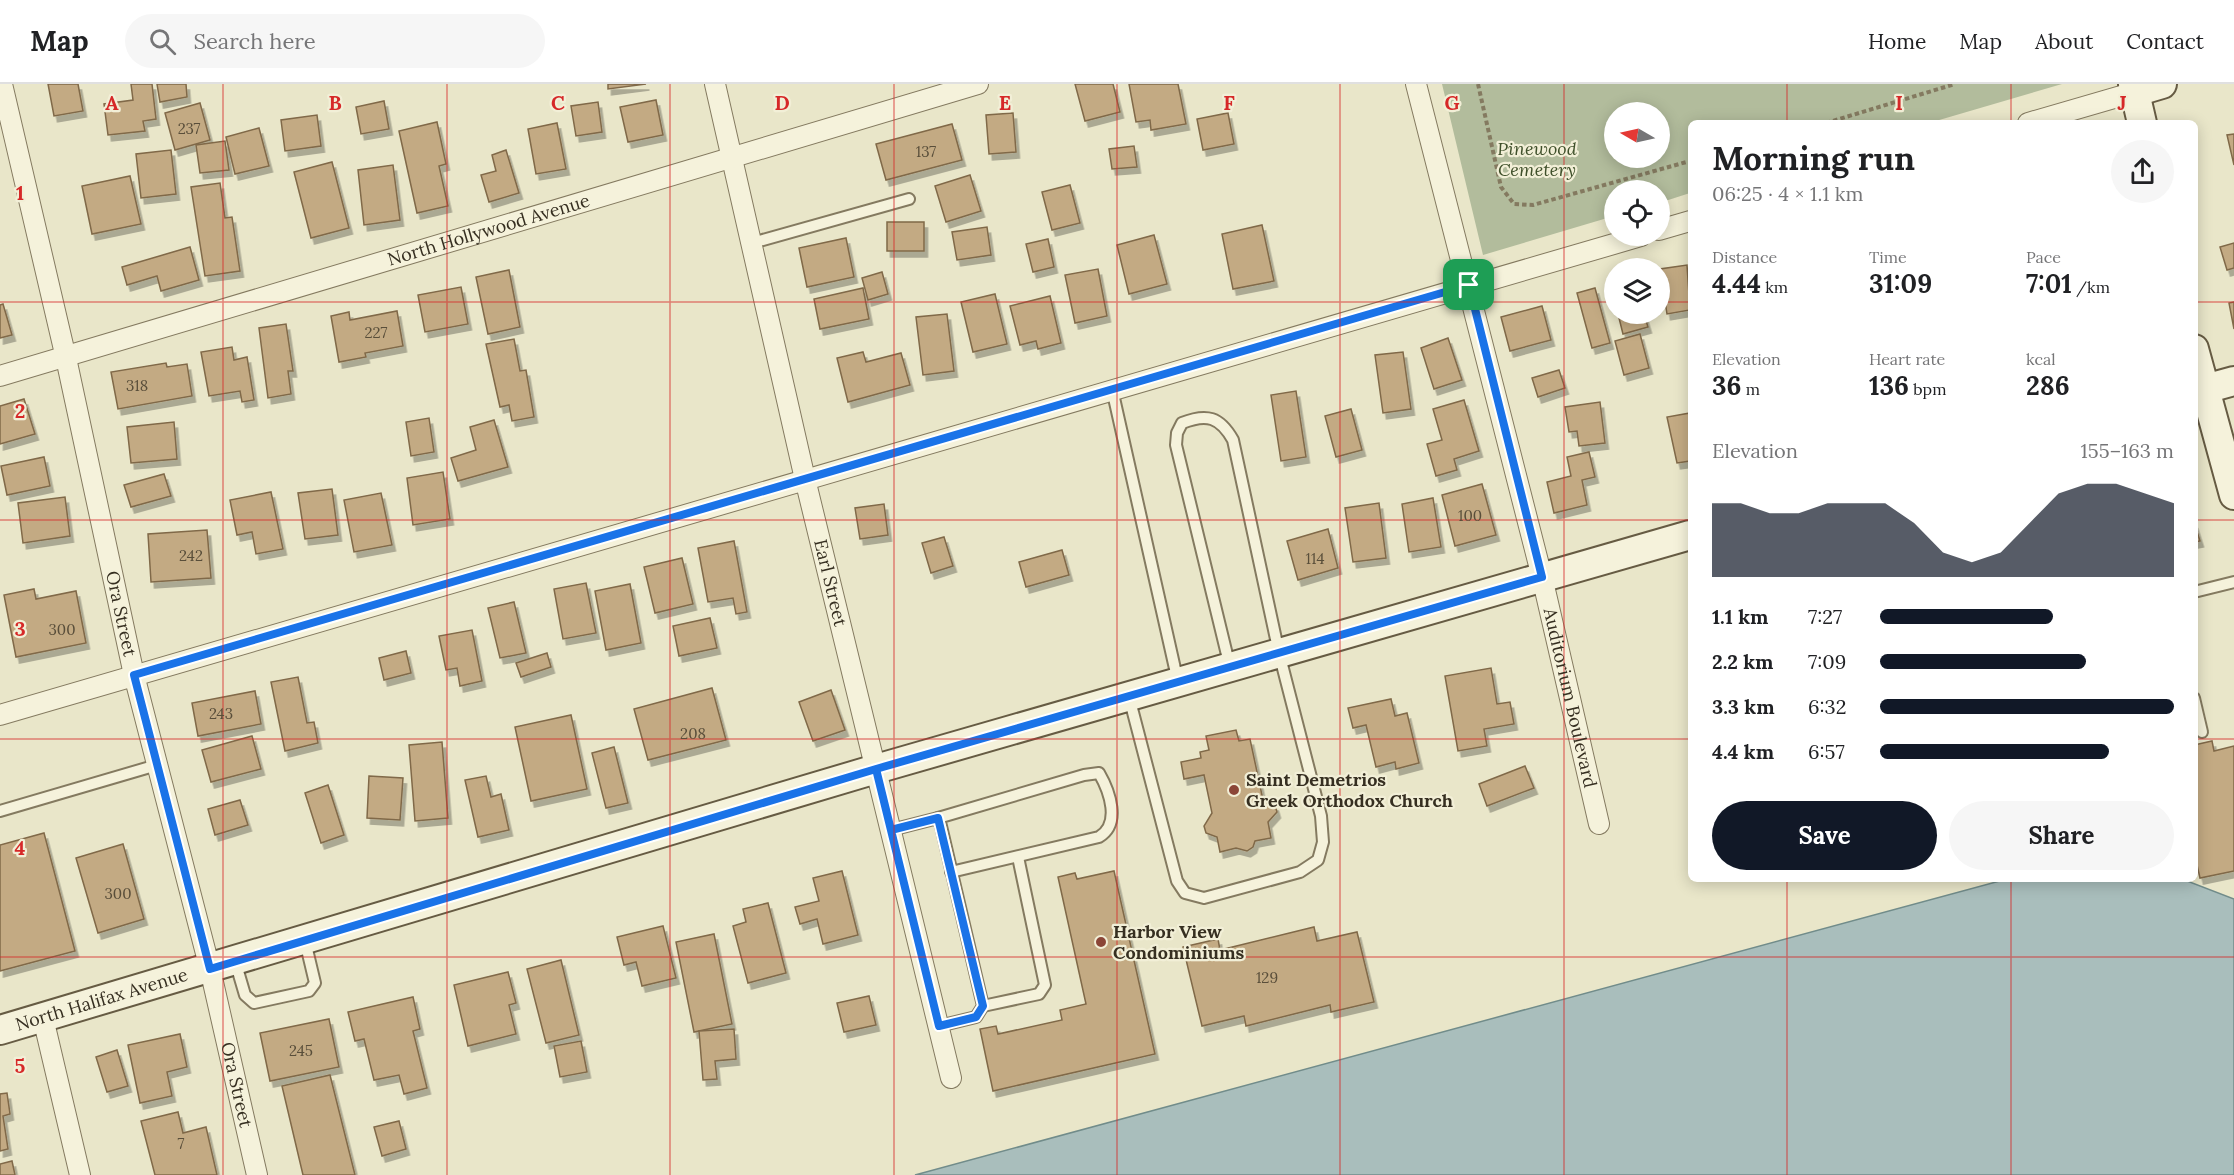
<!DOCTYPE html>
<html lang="en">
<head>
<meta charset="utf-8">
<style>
	:root { --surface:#fff; --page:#f6f6f6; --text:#202124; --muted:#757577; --line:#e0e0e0; --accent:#111827 }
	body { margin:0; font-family:Lora,serif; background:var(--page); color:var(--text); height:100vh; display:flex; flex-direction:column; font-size:22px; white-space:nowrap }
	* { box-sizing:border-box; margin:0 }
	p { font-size:20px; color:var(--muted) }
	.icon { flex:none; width:33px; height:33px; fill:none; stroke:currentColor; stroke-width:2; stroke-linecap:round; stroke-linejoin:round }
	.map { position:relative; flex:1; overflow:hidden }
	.details { position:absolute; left:1688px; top:36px; width:510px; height:762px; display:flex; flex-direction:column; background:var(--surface); border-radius:9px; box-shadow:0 3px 15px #0003 }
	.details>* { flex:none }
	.needle { width:39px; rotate:279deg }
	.controls { position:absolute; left:1604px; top:18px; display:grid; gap:12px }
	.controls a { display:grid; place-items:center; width:66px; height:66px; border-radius:50%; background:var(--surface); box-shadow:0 3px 15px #0003; font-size:30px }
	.pin { position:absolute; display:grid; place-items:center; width:51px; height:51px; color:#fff; margin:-26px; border-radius:12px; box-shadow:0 3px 9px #0006 }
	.round { display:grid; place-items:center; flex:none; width:63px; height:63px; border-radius:32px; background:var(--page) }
	.overview { display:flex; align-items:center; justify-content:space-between; height:102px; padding:0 24px }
	h1 { font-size:33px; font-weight:800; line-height:45px }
	.metrics { display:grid; grid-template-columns:repeat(3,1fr); gap:9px; height:102px; padding:6px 24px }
	.metrics div { display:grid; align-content:center }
	.metrics b { font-size:26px; font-weight:800 }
	.metrics small { font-size:16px; font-weight:400 }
	.metrics p { font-size:16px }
	.chart { height:168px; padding:12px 24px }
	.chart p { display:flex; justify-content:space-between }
	.chart svg { width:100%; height:108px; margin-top:6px; fill:var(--accent); opacity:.7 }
	.cta { display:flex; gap:12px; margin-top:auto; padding:12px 24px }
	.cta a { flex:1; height:69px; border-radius:36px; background:var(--accent); color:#fff; font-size:24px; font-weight:800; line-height:69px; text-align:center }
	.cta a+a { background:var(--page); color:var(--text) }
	ul { padding:0 24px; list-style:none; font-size:20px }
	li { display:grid; grid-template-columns:96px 72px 1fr; align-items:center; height:45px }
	li i { height:15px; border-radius:8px; background:var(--accent) }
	header { display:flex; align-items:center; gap:36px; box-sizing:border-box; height:84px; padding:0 30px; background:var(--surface); border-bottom:2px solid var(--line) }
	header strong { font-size:28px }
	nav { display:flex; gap:33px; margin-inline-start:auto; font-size:21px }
	.search { width:420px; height:54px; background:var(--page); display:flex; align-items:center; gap:15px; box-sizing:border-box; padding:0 21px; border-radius:33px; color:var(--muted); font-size:22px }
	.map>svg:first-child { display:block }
	.cemetery { fill:#b2bc9c; fill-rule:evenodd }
	.water { fill:#a9bebc; stroke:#718c8a; stroke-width:1.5 }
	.building { fill:#c3aa83; stroke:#806948; stroke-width:1.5; filter:url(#shadow) }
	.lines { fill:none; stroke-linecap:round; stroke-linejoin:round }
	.lane-casing { stroke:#847a60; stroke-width:14 }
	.street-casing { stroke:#847a60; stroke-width:22 }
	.secondary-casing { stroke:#665b43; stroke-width:32 }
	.path { stroke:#847a60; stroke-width:4; stroke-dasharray:4.5 3; stroke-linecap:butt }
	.lane { stroke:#f5f2db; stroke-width:10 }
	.street { stroke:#f5f2db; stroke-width:20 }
	.secondary { stroke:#f5f2db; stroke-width:28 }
	.route-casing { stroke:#fff; stroke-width:12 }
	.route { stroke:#1a73e8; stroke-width:8 }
	.grid { fill:none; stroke:#d62828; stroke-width:1.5; stroke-opacity:0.55 }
	.poi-dot { fill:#8b4637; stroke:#f2efd7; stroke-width:2 }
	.labels { text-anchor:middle; stroke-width:4.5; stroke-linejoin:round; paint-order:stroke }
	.number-label { font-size:15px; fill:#594e3a }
	.park-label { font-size:18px; font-style:italic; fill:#3f502a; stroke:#f2efd7 }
	.street-label { font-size:18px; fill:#362f21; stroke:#f2efd7 }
	.poi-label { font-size:18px; font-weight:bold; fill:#362f21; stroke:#f2efd7; text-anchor:start }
	.grid-label { font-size:20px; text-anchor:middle; font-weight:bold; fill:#d62828; stroke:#f2efd7; stroke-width:4.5; stroke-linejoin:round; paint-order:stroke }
</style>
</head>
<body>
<header>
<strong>Map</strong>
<div class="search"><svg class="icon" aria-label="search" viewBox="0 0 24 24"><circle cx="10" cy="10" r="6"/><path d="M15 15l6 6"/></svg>Search here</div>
<nav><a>Home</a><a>Map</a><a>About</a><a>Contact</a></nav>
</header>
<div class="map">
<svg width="2234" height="1091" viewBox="0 0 2234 1091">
	<defs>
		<filter id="shadow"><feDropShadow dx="3.5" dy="6" stdDeviation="0" flood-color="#0004"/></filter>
	</defs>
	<rect width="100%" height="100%" fill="#e9e6c9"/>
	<path class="cemetery" d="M1442 0H2062L1929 39H1690V109L1659 119V106H1614V132L1483 171ZM1614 28H1659V74H1614Z"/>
	<path class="water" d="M2007 795H2182L2234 815V1091H915Z"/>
	<g class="building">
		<path d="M48 0H78L83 27 54 32Z"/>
		<path d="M131 0H152L156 35 143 37 145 47 108 51 104 20 133 16Z"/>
		<path d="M157 0H186L187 13 160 18Z"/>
		<path d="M608 0H646L608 5Z"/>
		<path d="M1075 0H1113L1120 28 1085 37Z"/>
		<path d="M1129 0H1178L1186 40 1151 46 1150 36 1136 38Z"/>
		<path d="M656 16 663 51 628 58 620 23Z"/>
		<path d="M384 17 389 45 361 50 356 23Z"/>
		<path d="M598 18 602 48 576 52 571 22Z"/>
		<path d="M200 19 210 56 175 66 165 29Z"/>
		<path d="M1013 29 1016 68 989 70 986 31Z"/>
		<path d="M1228 29 1234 60 1203 66 1197 35Z"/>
		<path d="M317 31 321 62 285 67 281 36Z"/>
		<path d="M437 38 446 80 439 82 448 122 417 129 399 47Z"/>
		<path d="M557 39 566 85 536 90 528 45Z"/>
		<path d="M952 40 962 76 886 96 876 60Z"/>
		<path d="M259 44 269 82 235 90 226 53Z"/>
		<path d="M2234 50V81L2227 51Z"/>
		<path d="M225 57 229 86 200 89 196 61Z"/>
		<path d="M1134 62 1137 83 1112 85 1109 65Z"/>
		<path d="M171 66 176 110 141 114 136 70Z"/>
		<path d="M506 66 519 109 489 118 481 91 496 87 492 71Z"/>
		<path d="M332 78 349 144 311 154 294 88Z"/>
		<path d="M393 81 400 136 364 141 358 86Z"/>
		<path d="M970 91 981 127 946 138 935 102Z"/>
		<path d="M130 92 141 140 92 150 82 102Z"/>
		<path d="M220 99 225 134 232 133 240 187 205 192 191 103Z"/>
		<path d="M1070 101 1080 139 1052 146 1042 108Z"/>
		<rect x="887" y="138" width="37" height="29"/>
		<path d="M1262 141 1274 197 1233 205 1222 150Z"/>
		<path d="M987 143 991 171 957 176 952 148Z"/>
		<path d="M1154 151 1167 200 1129 210 1117 161Z"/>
		<path d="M846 154 854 193 807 203 799 164Z"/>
		<path d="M1048 155 1054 183 1033 188 1026 160Z"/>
		<path d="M2234 159V184L2227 186 2220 163Z"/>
		<path d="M190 163 199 196 161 207 157 192 127 201 122 183Z"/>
		<path d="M1687 181 1690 226 1667 230 1660 185Z"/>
		<path d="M1098 185 1107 232 1075 239 1065 191Z"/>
		<path d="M509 186 520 243 488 250 476 193Z"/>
		<path d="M882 188 888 210 868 216 862 194Z"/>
		<path d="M461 203 468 240 425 248 418 211Z"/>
		<path d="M863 204 869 235 820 245 814 215Z"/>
		<path d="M1595 204 1610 259 1592 264 1577 209Z"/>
		<path d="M995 210 1007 260 973 268 961 218Z"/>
		<path d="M1050 212 1061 259 1038 265 1036 257 1020 261 1010 222Z"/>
		<path d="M2234 218V245L2229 219Z"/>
		<path d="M3 220 12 251 0 254V221Z"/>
		<path d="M1542 222 1551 256 1510 267 1501 233Z"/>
		<path d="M397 227 403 262 365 269 366 273 339 278 331 232 349 228 350 236Z"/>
		<path d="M947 230 954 287 923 291 916 233Z"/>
		<path d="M1618 230H1644L1648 243 1623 250Z"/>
		<path d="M286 240 293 287H288L291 310 268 314 259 244Z"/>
		<path d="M1640 250 1649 284 1624 291 1615 257Z"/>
		<path d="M1448 254 1462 296 1434 305 1421 264Z"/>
		<path d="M514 255 520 287 526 286 534 333 512 337 509 321 500 323 486 260Z"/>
		<path d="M232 263 234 276 247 273 254 316 242 318 240 307 209 312 201 268Z"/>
		<path d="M863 268 866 278 901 269 910 301 848 318 837 274Z"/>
		<path d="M1403 268 1411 325 1383 329 1375 271Z"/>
		<path d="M166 279 167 283 187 280 192 312 118 325 111 288Z"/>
		<path d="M1559 286 1565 304 1538 313 1532 294Z"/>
		<path d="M1296 307 1306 373 1281 377 1271 311Z"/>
		<path d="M24 315 35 350 0 360V322Z"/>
		<path d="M1464 316 1479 367 1454 375 1457 386 1436 392 1427 360 1442 356 1433 325Z"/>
		<path d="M1600 318 1605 359 1579 362 1577 347 1569 348 1565 323Z"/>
		<path d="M1351 325 1362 366 1336 373 1325 332Z"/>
		<path d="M1690 329V377L1677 379 1667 333Z"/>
		<path d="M429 334 434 368 411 372 406 338Z"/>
		<path d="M494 336 508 383 458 397 451 374 476 366 470 343Z"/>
		<path d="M174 338 177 375 131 379 127 343Z"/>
		<path d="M1589 368 1595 393 1582 396 1587 421 1554 429 1547 398 1571 392 1567 373Z"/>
		<path d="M44 373 50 402 7 411 1 382Z"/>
		<path d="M443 388 450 435 413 441 407 394Z"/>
		<path d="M164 390 171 412 131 423 124 401Z"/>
		<path d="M1482 400 1496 451 1455 462 1442 411Z"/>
		<path d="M332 405 338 451 305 455 298 409Z"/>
		<path d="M271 408 283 465 256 470 252 448 237 451 230 416Z"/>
		<path d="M381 409 392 461 354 468 344 416Z"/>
		<path d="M65 413 70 452 23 459 18 419Z"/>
		<path d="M1433 414 1441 463 1409 468 1402 420Z"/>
		<path d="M1379 419 1386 474 1353 478 1345 424Z"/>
		<path d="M884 420 888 451 860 455 855 424Z"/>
		<path d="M2194 438 2200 457 2194 458Z"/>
		<path d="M1328 445 1338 484 1298 496 1287 457Z"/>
		<path d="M207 446 211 494 151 498 148 450Z"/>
		<path d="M944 453 953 482 931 489 922 459Z"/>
		<path d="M734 457 747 528 736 530 733 514 708 518 698 464Z"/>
		<path d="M1062 466 1069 491 1026 503 1019 478Z"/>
		<path d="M682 474 693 520 655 529 644 483Z"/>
		<path d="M586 499 596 549 563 555 554 505Z"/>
		<path d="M630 500 641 559 606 566 595 507Z"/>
		<path d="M34 505 36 515 76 507 86 559 16 573 4 511Z"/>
		<path d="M514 518 526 569 500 574 488 524Z"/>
		<path d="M710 534 717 564 679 572 673 542Z"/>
		<path d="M472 546 482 597 460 602 457 584 446 586 439 552Z"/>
		<path d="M406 567 411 589 384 596 379 574Z"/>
		<path d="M547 569 551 583 521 593 516 579Z"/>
		<path d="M1491 584 1497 620 1510 618 1514 640 1484 645 1487 662 1458 667 1445 592Z"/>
		<path d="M298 593 307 639 314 638 318 659 285 667 271 598Z"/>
		<path d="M712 604 726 656 648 676 634 625Z"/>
		<path d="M831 606 845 646 813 657 799 618Z"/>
		<path d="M255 607 261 640 198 652 192 619Z"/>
		<path d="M1391 615 1395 632 1407 629 1419 679 1396 685 1395 678 1376 683 1366 641 1353 644 1348 624Z"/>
		<path d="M571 631 587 705 531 717 515 643Z"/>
		<path d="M1236 646 1239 657 1250 655 1263 716 1275 721 1277 728 1268 738 1271 754 1255 757 1253 763 1247 767 1236 764 1220 768 1217 753 1206 749 1204 742 1212 729 1204 691 1184 695 1181 678 1201 674 1200 668 1209 666 1206 652Z"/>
		<path d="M252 652 261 685 211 698 202 666Z"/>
		<path d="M2212 657 2214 667 2234 662V787L2200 794 2194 768V661Z"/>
		<path d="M442 658 448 734 415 737 409 661Z"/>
		<path d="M614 663 628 719 606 724 592 669Z"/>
		<path d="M1525 682 1534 704 1487 722 1479 700Z"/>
		<path d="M369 692 403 694 400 736 367 734Z"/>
		<path d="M486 692 491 713 501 710 509 746 478 753 465 696Z"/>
		<path d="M328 701 344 751 321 759 305 709Z"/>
		<path d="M240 716 248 741 215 751 208 725Z"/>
		<path d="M44 749 75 867 0 887V761Z"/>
		<path d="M123 760 144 835 98 849 76 774Z"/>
		<path d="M842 787 858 851 823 860 817 835 800 840 795 823 819 817 813 794Z"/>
		<path d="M1114 787 1155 970 993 1007 980 945 996 942 998 950 1062 936 1060 926 1086 920 1058 793 1075 789 1077 795Z"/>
		<path d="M768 819 786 889 748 899 733 842 746 838 743 825Z"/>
		<path d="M663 842 676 894 642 902 636 878 624 881 617 853Z"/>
		<path d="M1314 843 1317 857 1357 848 1374 918 1331 928 1330 921 1246 942 1244 932 1202 942 1183 863 1218 855 1220 866Z"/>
		<path d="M714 850 732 940 694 948 676 858Z"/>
		<path d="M561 876 579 951 546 959 527 885Z"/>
		<path d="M508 888 516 919 509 921 516 950 468 962 454 901Z"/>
		<path d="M869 912 876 941 844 948 837 919Z"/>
		<path d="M413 913 420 945 413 947 427 1004 404 1010 399 991 374 996 364 955 355 957 348 928Z"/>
		<path d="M329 935 339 983 270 997 260 949Z"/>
		<path d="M734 945 736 975 715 977 717 995 703 996 699 947Z"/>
		<path d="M180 950 187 983 167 988 172 1012 140 1019 128 961Z"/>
		<path d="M581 957 587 988 560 993 554 962Z"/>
		<path d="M117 966 128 1002 107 1008 96 973Z"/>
		<path d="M330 991 355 1091H303L282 1002Z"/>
		<path d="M7 1009 10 1030 3 1032 8 1065 0 1067V1010Z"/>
		<path d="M178 1028 183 1049 206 1043 217 1091H155L141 1037Z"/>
		<path d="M399 1037 406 1065 382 1072 374 1043Z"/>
		<path d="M12 1077 15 1091H0V1080Z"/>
	</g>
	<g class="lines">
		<g class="lane-casing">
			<g id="lane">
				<path d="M752 159 909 115"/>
				<path d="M1112 305 1178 598"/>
				<path d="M2194 508 2234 498"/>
				<path d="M1129 613 1177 797 1185 809 1204 814 1300 788 1318 776 1323 758 1321 732 1279 569 1233 356C1220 333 1207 329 1182 339L1177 349 1176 361 1230 583"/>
				<path d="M2194 614 2202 648"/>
				<path d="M0 727 157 681"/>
				<path d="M938 734 1084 691 1099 689C1110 708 1121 740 1099 753L951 788"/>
				<path d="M891 746 938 734 941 742 983 922 976 933 939 942"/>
				<path d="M235 877 245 911 254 919 309 907 315 899 305 857"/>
				<path d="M983 922 1039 910 1045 901 1018 773"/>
			</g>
		</g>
		<g class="street-casing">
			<g id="street">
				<path id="s1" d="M2 0 66 274 134 591 210 885 257 1091"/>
				<path id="s2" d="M715 0 805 395 951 994"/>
				<path id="s3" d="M1416 0 1542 493 1599 740"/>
				<path d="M2028 39 2135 8"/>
				<path d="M1659 146 1690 137"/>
				<path id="s4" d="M0 292 978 0"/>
				<path d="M0 631 1641 152"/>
				<path d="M43 934 80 1091"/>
			</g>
		</g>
		<g class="secondary-casing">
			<g id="secondary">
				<path d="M2133 0 2142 39"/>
				<path d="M2135 8 2162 0"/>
				<path d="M2194 265 2234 411"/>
				<path d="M2194 308 2234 297"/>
				<path id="s5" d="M0 946 876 685 1690 451"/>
			</g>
		</g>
		<g class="path">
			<path d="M1478 0 1501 103 1514 120 1533 121 1690 77"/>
			<path d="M1826 39 1955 0"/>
		</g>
		<use href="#lane" class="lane"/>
		<use href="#street" class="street"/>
		<use href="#secondary" class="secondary"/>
	</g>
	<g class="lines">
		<g class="route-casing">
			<path id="route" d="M1469 201 134 591 210 885 876 685 891 746 938 734 983 922 976 933 939 942 876 685 1542 493 1469 201"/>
		</g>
		<use href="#route" class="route"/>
	</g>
	<path class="grid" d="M223 0V1091M447 0V1091M670 0V1091M894 0V1091M1117 0V1091M1340 0V1091M1564 0V1091M1787 0V39M2011 0V39M0 218H1614M1659 218H1690M2194 218H2234M0 436H1690M2194 436H2234M0 655H1690M2194 655H2234M1787 795V1091M2011 795V1091M0 873H2234"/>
	<g class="poi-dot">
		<circle cx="1234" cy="706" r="6"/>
		<circle cx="1101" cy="858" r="6"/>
	</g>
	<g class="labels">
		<g class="number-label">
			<text x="189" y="50">237</text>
			<text x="926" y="73">137</text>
			<text x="376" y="254">227</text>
			<text x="137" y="307">318</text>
			<text x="1470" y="437">100</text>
			<text x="191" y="477">242</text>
			<text x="1315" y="480">114</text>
			<text x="62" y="551">300</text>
			<text x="221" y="635">243</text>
			<text x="693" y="655">208</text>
			<text x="118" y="815">300</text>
			<text x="1267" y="899">129</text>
			<text x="301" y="972">245</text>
			<text x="181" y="1065">7</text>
		</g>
		<g class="park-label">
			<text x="1537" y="71">Pinewood<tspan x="1537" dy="21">Cemetery</tspan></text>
		</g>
		<g class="street-label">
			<text dy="6" stroke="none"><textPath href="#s4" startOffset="510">North Hollywood Avenue</textPath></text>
			<text dy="6" stroke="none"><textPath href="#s2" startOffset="512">Earl Street</textPath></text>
			<text dy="6" stroke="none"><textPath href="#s1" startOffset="543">Ora Street</textPath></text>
			<text dy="6" stroke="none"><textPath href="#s3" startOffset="633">Auditorium Boulevard</textPath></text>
			<text dy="6" stroke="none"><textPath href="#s5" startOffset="106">North Halifax Avenue</textPath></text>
			<text dy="6" stroke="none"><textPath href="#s1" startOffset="1028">Ora Street</textPath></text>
		</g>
		<g class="poi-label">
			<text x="1246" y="702">Saint Demetrios<tspan x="1246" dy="21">Greek Orthodox Church</tspan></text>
			<text x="1113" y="854">Harbor View<tspan x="1113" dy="21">Condominiums</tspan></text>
		</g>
	</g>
	<g class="grid-label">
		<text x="112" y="26">A</text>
		<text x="335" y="26">B</text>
		<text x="558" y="26">C</text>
		<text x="782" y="26">D</text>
		<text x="1005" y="26">E</text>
		<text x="1229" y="26">F</text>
		<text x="1452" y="26">G</text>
		<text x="1899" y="26">I</text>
		<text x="2122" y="26">J</text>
		<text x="20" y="116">1</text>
		<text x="20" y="334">2</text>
		<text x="20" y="552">3</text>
		<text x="20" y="771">4</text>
		<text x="20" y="989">5</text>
	</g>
</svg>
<div class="controls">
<a><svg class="needle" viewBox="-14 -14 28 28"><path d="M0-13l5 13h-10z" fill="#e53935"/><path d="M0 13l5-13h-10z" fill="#757577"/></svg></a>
<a><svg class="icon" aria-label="locate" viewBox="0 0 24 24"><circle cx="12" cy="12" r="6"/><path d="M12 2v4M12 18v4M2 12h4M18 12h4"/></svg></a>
<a><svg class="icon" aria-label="layers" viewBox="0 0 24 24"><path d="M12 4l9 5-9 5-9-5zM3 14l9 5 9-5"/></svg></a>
</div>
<div class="pin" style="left:1469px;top:201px;background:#1e9e55"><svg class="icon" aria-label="arrive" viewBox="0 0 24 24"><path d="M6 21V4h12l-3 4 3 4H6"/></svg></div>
<section class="details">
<div class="overview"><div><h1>Morning run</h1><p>06:25 · 4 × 1.1 km</p></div><a class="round"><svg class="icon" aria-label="share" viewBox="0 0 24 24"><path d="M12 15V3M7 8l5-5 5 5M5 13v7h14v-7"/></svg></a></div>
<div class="metrics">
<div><p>Distance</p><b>4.44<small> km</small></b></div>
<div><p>Time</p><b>31:09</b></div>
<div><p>Pace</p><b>7:01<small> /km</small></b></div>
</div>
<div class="metrics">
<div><p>Elevation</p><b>36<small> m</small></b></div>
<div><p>Heart rate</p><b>136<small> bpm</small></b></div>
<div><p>kcal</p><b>286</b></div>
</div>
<div class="chart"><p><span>Elevation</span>155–163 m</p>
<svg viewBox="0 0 160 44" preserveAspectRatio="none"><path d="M0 44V14L10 14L20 18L30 18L40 14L50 14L60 14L70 22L80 34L90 38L100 34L110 22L120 10L130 6L140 6L150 10L160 14V44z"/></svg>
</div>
<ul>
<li><b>1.1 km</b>7:27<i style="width:59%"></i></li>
<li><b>2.2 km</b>7:09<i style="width:70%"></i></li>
<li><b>3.3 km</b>6:32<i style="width:100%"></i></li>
<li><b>4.4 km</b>6:57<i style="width:78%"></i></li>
</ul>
<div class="cta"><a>Save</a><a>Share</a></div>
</section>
</div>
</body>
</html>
